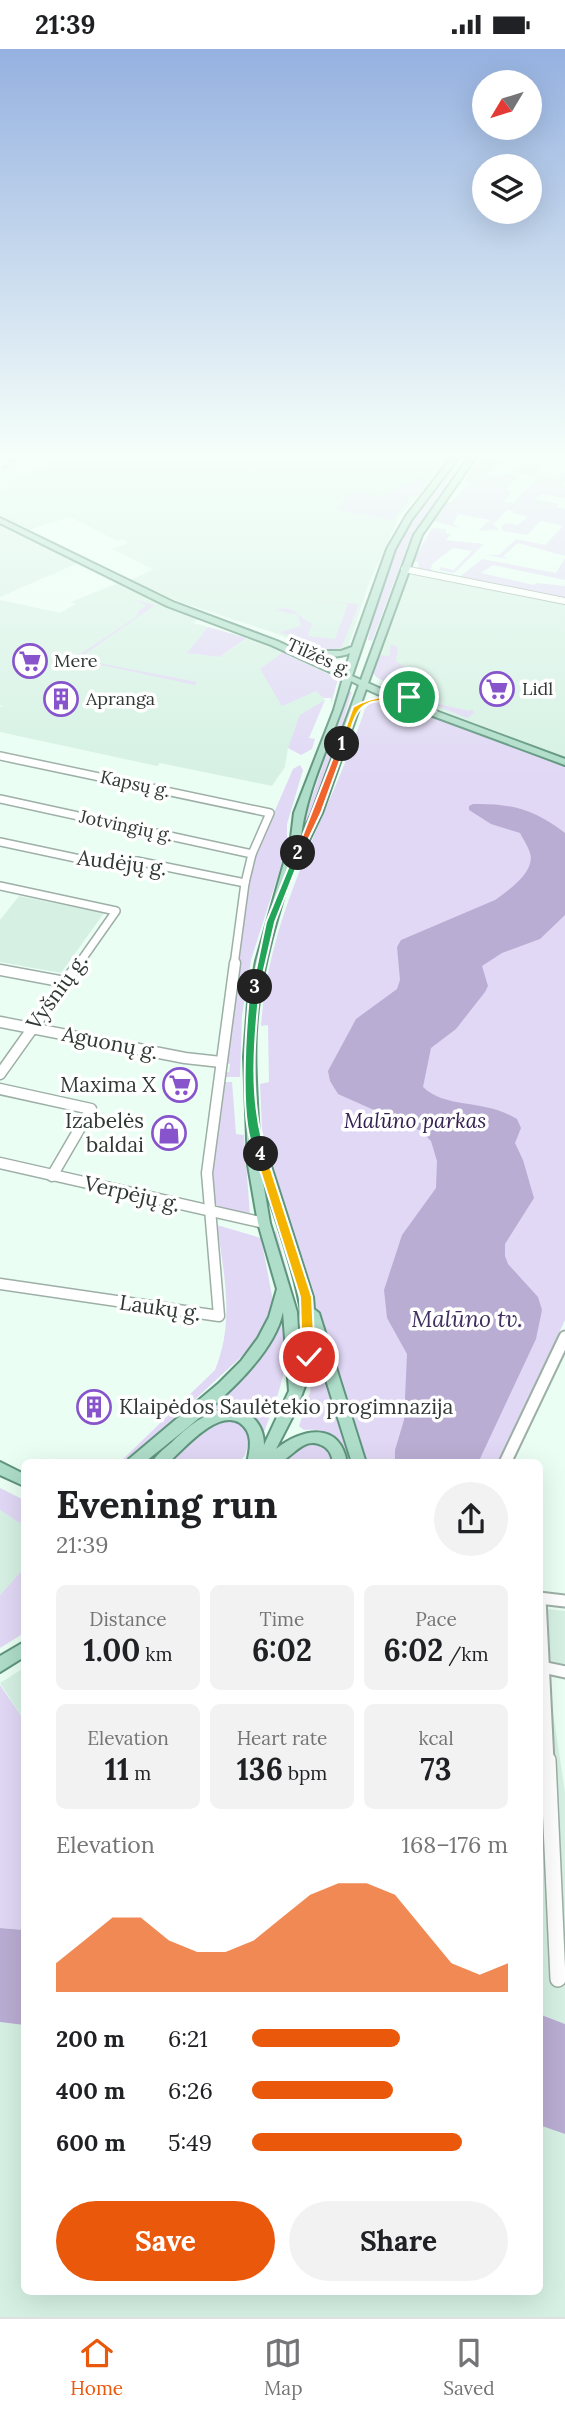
<!DOCTYPE html>
<html lang="en">
<head>
<meta charset="utf-8">
<style>
	:root { --surface:#fff; --page:#f2f2f2; --text:#202124; --muted:#757577; --line:#e0e0e0; --accent:#ea580c }
	body { margin:0; font-family:Lora,serif; background:var(--page); color:var(--text); height:100vh; display:flex; flex-direction:column; font-size:26px; white-space:nowrap }
	* { box-sizing:border-box; margin:0 }
	p { font-size:23px; color:var(--muted) }
	.icon { flex:none; width:38px; height:38px; fill:none; stroke:currentColor; stroke-width:2; stroke-linecap:round; stroke-linejoin:round }
	.map { position:relative; flex:1; overflow:hidden }
	.side { position:absolute; left:21px; top:1410px; width:522px; height:836px; display:flex; flex-direction:column; background:var(--surface); border-radius:10px; box-shadow:0 7px 28px #0002 }
	.side>* { flex:none }
	.needle { width:46px; rotate:232deg }
	.tools { position:absolute; left:472px; top:21px; display:grid; gap:14px }
	.tools a { display:grid; place-items:center; width:70px; height:70px; border-radius:50%; background:var(--surface); box-shadow:0 7px 28px #0002; font-size:35px }
	.pin { position:absolute; display:grid; place-items:center; width:60px; height:60px; color:#fff; margin:-30px; border:4px solid #fff; border-radius:50%; box-shadow:0 2px 7px #0007 }
	.km { position:absolute; width:35px; height:35px; margin:-18px; border-radius:50%; background:#222; color:#fff; font-size:19px; line-height:35px; text-align:center }
	.round { display:grid; place-items:center; flex:none; width:74px; height:74px; border-radius:37px; background:var(--page) }
	.overview { display:flex; align-items:center; justify-content:space-between; height:119px; padding:0 35px }
	h1 { font-size:38px; font-weight:800; line-height:52px }
	.figures { display:grid; grid-template-columns:repeat(3,1fr); gap:10px; height:119px; padding:7px 35px }
	.figures div { display:grid; align-content:center; border-radius:10px; background:var(--page); text-align:center }
	.figures b { font-size:30px; font-weight:800 }
	.figures small { font-size:19px; font-weight:400 }
	.figures p { font-size:19px }
	.chart { height:196px; padding:14px 35px }
	.chart p { display:flex; justify-content:space-between }
	.chart svg { width:100%; height:126px; margin-top:7px; fill:var(--accent); opacity:.7 }
	.button { display:flex; gap:14px; margin-top:auto; padding:14px 35px }
	.button a { flex:1; height:80px; border-radius:42px; background:var(--accent); color:#fff; font-size:28px; font-weight:800; line-height:80px; text-align:center }
	.button a+a { background:var(--page); color:var(--text) }
	ul { padding:0 35px; list-style:none; font-size:23px }
	li { display:grid; grid-template-columns:112px 84px 1fr; align-items:center; height:52px }
	li i { height:18px; border-radius:9px; background:var(--accent) }
	.status { display:flex; justify-content:space-between; align-items:center; height:49px; padding:0 35px; background:var(--surface); direction:ltr }
	.status svg { height:19px; fill:currentColor }
	.tabs { display:flex; justify-content:space-around; align-items:center; height:98px; border-top:2px solid var(--line); background:var(--surface); font-size:19px; color:var(--muted) }
	.tabs a { display:grid; justify-items:center; gap:4px }
	.tabs .selected { color:var(--accent) }
	.map>svg:first-child { display:block }
	.built { fill:#d6f1e4 }
	.green { fill:#e1d8f5 }
	.water { fill:#baadd3 }
	.lines { fill:none; stroke-linecap:round; stroke-linejoin:round }
	.minor-far4-casing { stroke:#9dafa6; stroke-width:8 }
	.minor-far3-casing { stroke:#9dafa6; stroke-width:10 }
	.minor-far2-casing { stroke:#9dafa6; stroke-width:13 }
	.minor-far1-casing { stroke:#9dafa6; stroke-width:15 }
	.minor-casing { stroke:#9dafa6; stroke-width:18 }
	.major-casing { stroke:#5f957d; stroke-width:4 }
	.minor-far4 { stroke:#fff; stroke-width:6 }
	.minor-far3 { stroke:#fff; stroke-width:7 }
	.minor-far2 { stroke:#fff; stroke-width:10 }
	.minor-far1 { stroke:#fff; stroke-width:11 }
	.minor { stroke:#fff; stroke-width:15 }
	.major { fill:#aeddc9; fill-rule:evenodd }
	.rail-casing { stroke:#8d9b94; stroke-width:3.5 }
	.rail { stroke:#fff; stroke-width:2; stroke-dasharray:5; stroke-linecap:butt }
	.split-1 { fill:#f5b400; stroke:#fff; stroke-width:2 }
	.split-2 { fill:#f0652b; stroke:#fff; stroke-width:2 }
	.split-3 { fill:#22a559; stroke:#fff; stroke-width:2 }
	.split-4 { fill:#22a559; stroke:#fff; stroke-width:2 }
	.split-5 { fill:#f5b400; stroke:#fff; stroke-width:2 }
	.labels { text-anchor:middle; stroke-width:7; stroke-linejoin:round; paint-order:stroke }
	.far-street-label { font-size:18px; fill:#303834; stroke:#fff }
	.far-poi-label { font-size:18px; fill:#303834; stroke:#fff; text-anchor:start }
	.street-label { font-size:21px; fill:#303834; stroke:#fff }
	.poi-label { font-size:21px; fill:#303834; stroke:#fff; text-anchor:end }
	.park-label { font-size:21px; font-style:italic; fill:#352151; stroke:#fff }
	.water-label { font-size:23px; font-style:italic; fill:#422e5f; stroke:#fff }
</style>
</head>
<body>
<div class="status"><b>21:39</b><svg viewBox="0 0 49 12"><path d="M0 12V9h3v3zM5 12V6h3v6zM10 12V3h3v9zM15 12V0h3v12zM26 1h20v11H26zM47 4h2v5h-2z"/></svg></div>
<div class="map">
<svg width="565" height="2268" viewBox="0 0 565 2268">
	<rect width="100%" height="100%" fill="#eafef4"/>
	<g class="built">
		<path d="M36 408H450L399 468 368 537 348 598 344 602 316 603 278 585 180 553 131 531 153 520 112 500 128 494 123 490 117 492 70 468 29 481 0 468V443L9 436 6 434 50 415Z"/>
		<path d="M0 475 78 514 0 548Z"/>
		<path d="M416 524 565 554V708L435 659 375 627 373 623 408 527Z"/>
		<path d="M118 534 199 569 193 574 208 578 188 604 219 608 251 587 282 603V657L307 644 316 642 325 651 319 657 304 665 288 699 285 718 272 737 160 714 157 717 0 683V658L3 657 0 656V551L60 564 76 555 71 553Z"/>
		<path d="M19 847 104 864 61 924 0 913V871Z"/>
		<path d="M0 1461 24 1477V1519L0 1546Z"/>
		<path d="M539 1559 565 1562V1628L547 1624 565 1743V1975L539 1965Z"/>
		<path d="M24 1619V1671L0 1634Z"/>
		<path d="M0 1973 24 1976V2244H539V2076L565 2085V2268H0Z"/>
	</g>
	<g class="green">
		<path d="M461 408H466L409 493 372 592 368 591 372 569 400 492 427 448Z"/>
		<path d="M480 408H507L488 426 499 428 505 423 519 428 506 440 511 444 503 452 513 454 539 428 516 423 524 415 557 419 542 418 535 425 555 431 565 422V432L560 437 565 438V449L541 445 535 450 559 455 556 458 565 460V507L518 494 503 507 508 510 486 506H499L516 490 545 496 563 477 541 472 527 486 503 482 501 479 505 474 517 476 528 468 512 464 514 462 507 461 494 475 499 481 478 482 490 471 458 465 453 475 460 479 433 472 446 453 451 454 470 433 464 432Z"/>
		<path d="M422 428 429 429 422 437 425 438 418 447 412 446 393 472 338 461 349 442 382 447Z"/>
		<path d="M432 479 446 480V484L451 485 446 491 484 495 454 524 439 521 441 518 454 521 472 502 453 499 432 515 431 521H419L418 513 413 512Z"/>
		<path d="M565 509V531L493 516 481 524 534 536 537 534 565 537V551L458 529 482 510 556 524Z"/>
		<path d="M135 551 155 556 78 610 197 633 195 636 73 610 136 568 139 561 147 557Z"/>
		<path d="M312 551 359 555 341 599 325 602 280 583 301 577 298 566 276 561C294 555 299 569 312 575L308 587 335 590 348 555Z"/>
		<path d="M208 578 247 589 219 608 187 604Z"/>
		<path d="M391 595 398 598 396 612 415 626 411 627 430 653 469 662 472 660 474 664 467 669 435 656 413 641 409 643 377 629 373 623 380 606 389 607Z"/>
		<path d="M278 600 338 630 331 655V649H323L316 642 282 657 260 620 282 604Z"/>
		<path d="M348 642 352 643C343 670 318 773 299 786Z"/>
		<path d="M382 650 397 653 565 716V1271L499 1414H366L269 1111 262 1080 260 1035 269 1033 268 976 261 977C269 859 329 768 365 660L371 653Z"/>
		<path d="M325 651 309 689 315 690 312 700 301 706 288 699 300 666Z"/>
		<path d="M300 716 303 721 287 775V795L281 817 251 911 242 967 240 1028H223L225 1023H229L230 1015 225 1014 250 830 257 803 293 720Z"/>
		<path d="M222 1033H232L236 1085 244 1086 250 1167 222 1160 215 1154 213 1115Z"/>
		<path d="M217 1176 261 1189 274 1257 254 1296 126 1414H119L215 1321C235 1272 224 1226 217 1176Z"/>
		<path d="M276 1182 304 1283 299 1326 300 1275 273 1184Z"/>
		<path d="M285 1269C290 1319 281 1338 264 1383 236 1323 176 1390 150 1414H143L251 1319Z"/>
		<path d="M317 1302 350 1414H346C346 1393 325 1377 304 1381L299 1377 310 1343Z"/>
		<path d="M230 1370 243 1375 251 1385 245 1406 239 1414H167L210 1374Z"/>
		<path d="M316 1392 333 1402V1414H285L297 1399Z"/>
		<path d="M0 1439 24 1451V1477L0 1461Z"/>
		<path d="M24 1519V1584L0 1599V1546Z"/>
		<path d="M0 1636 24 1671V1881L0 1879Z"/>
	</g>
	<g class="water">
		<path d="M473 755C511 754 535 761 565 784V866L540 890 502 904 482 917 488 937 485 943 456 980 431 999 423 1038C448 1061 483 1049 517 1070L521 1079 515 1094 523 1111 534 1149 505 1195V1207L508 1215 538 1248 542 1261 536 1290 478 1414H395V1401L404 1371 407 1305 387 1269 384 1241 402 1186 436 1139 437 1112 431 1092 421 1082 338 1045 330 1032 328 1022 356 970 397 940 400 931 397 898 401 891 495 851C508 842 536 822 530 804 528 797 523 790 520 784L491 775 469 761V757Z"/>
		<path d="M0 1879 24 1881V1976L0 1973Z"/>
		<path d="M539 1965 565 1975V2085L539 2076Z"/>
	</g>
	<g class="lines">
		<g class="minor-far4-casing">
			<path id="minor-far4" d="M404 520 565 552"/>
		</g>
		<g class="minor-far3-casing">
			<g id="minor-far3">
				<path d="M0 707 270 764 252 805 245 834 234 916"/>
				<path d="M0 750 252 805"/>
				<path d="M0 793 113 817 137 812 245 834"/>
				<path d="M0 837 116 862 78 916"/>
			</g>
		</g>
		<g class="minor-far2-casing">
			<g id="minor-far2">
				<path d="M0 921 65 933"/>
				<path d="M0 973 185 1009 221 1013"/>
				<path d="M0 1025 79 914"/>
				<path d="M0 1040 91 1060 52 1127"/>
				<path d="M0 1114 264 1174"/>
				<path d="M0 1235 219 1267 207 1124 235 914"/>
			</g>
		</g>
		<g class="minor-far1-casing">
			<g id="minor-far1">
				<path d="M505 1414 565 1288"/>
				<path d="M539 1549 565 1552"/>
				<path d="M540 1549 548 1713"/>
				<path d="M542 1618 565 1623"/>
			</g>
		</g>
		<g class="minor-casing">
			<path id="minor" d="M548 1711 558 1930"/>
		</g>
		<g class="major-casing">
			<g id="major">
				<path d="M452 408H459L412 470 395 500 352 627 361 631 414 486 469 408H476L422 486 368 634 401 649 565 710V716L395 653 366 640 322 764 303 804 296 806C282 854 266 902 259 952 252 998 257 1045 259 1091L264 1095 313 1248 314 1260 319 1264 366 1414H352L316 1299V1308L296 1361 276 1400C302 1379 340 1372 347 1414H333C332 1406 329 1399 321 1396 304 1388 294 1406 281 1413 273 1417 256 1414 247 1414 250 1400 254 1384 240 1374 217 1360 184 1400 168 1414H152C156 1406 164 1400 171 1394 191 1375 222 1347 251 1367 260 1374 264 1385 264 1396L289 1342 283 1263C271 1319 187 1378 144 1414H127L129 1410 219 1334 241 1312 258 1289 269 1268 277 1240 258 1174 248 1116 244 1008 248 954 256 912 291 789 294 764 334 661 343 629 271 596 167 557 0 474V469L173 553 277 592 345 623 350 604C340 609 322 609 312 604L316 602H341L352 598 387 500 406 467ZM351 632 359 636 312 764 301 788C307 735 336 684 351 632ZM262 1127C275 1171 316 1273 300 1314L297 1263 270 1174Z"/>
				<path d="M0 1413 24 1425V1437L0 1426Z"/>
				<path d="M24 1593V1608L0 1623V1607Z"/>
			</g>
		</g>
		<use href="#minor-far4" class="minor-far4"/>
		<use href="#minor-far3" class="minor-far3"/>
		<use href="#minor-far2" class="minor-far2"/>
		<use href="#minor-far1" class="minor-far1"/>
		<use href="#minor" class="minor"/>
		<use href="#major" class="major"/>
		<g class="rail-casing">
			<path id="rail" d="M0 422 18 408"/>
		</g>
		<use href="#rail" class="rail"/>
	</g>
	<linearGradient id="sky" x2="0" y2="1"><stop stop-color="#95b1e0"/><stop offset="0.56" stop-color="#f6fffa"/><stop offset="1" stop-color="#f6fffa" stop-opacity="0"/></linearGradient>
	<rect width="565" height="726" fill="url(#sky)"/>
	<path class="split-1" d="M409 646 436 662 432 665C412 659 373 640 358 663 352 672 350 685 346 695L339 697 353 658C370 648 390 645 409 652L405 648Z"/>
	<path class="split-2" d="M339 693 346 695 321 764 302 804 295 806Z"/>
	<path class="split-3" d="M295 802 302 804 275 873 260 938 252 940 266 873Z"/>
	<path class="split-4" d="M255 935 260 938C254 992 249 1052 266 1105L261 1108C235 1096 247 966 250 938Z"/>
	<path class="split-5" d="M261 1101 266 1105 312 1248 315 1308 309 1313 302 1308 300 1248 255 1105Z"/>
	<defs>
		<g id="supermarket-ring" transform="scale(1.75)"><circle r="9.5" fill="#fff" stroke="#8754cc" stroke-width="1.5"/><path d="M-6-5.5h2.5l.6 2H6L4.5 2H-2.5L-4.4-4H-6ZM-1.5 3.2a1.3 1.3 0 1 0 .1 0ZM3 3.2a1.3 1.3 0 1 0 .1 0Z" fill="#8754cc"/></g>
		<g id="building-ring" transform="scale(1.75)"><circle r="9.5" fill="#fff" stroke="#8754cc" stroke-width="1.5"/><path d="M-4-6H4V6H1V3H-1V6H-4ZM-2.5-4.3h1.7v1.8h-1.7ZM.8-4.3h1.7v1.8H.8ZM-2.5-1h1.7V.8h-1.7ZM.8-1h1.7V.8H.8Z" fill="#8754cc"/></g>
		<g id="shop-ring" transform="scale(1.75)"><circle r="9.5" fill="#fff" stroke="#8754cc" stroke-width="1.5"/><path d="M-5-2.5h2.3a2.7 3.5 0 0 1 5.4 0H5L5.5 6h-11ZM-1.5-2.5h3a1.5 2.3 0 0 0-3 0Z" fill="#8754cc"/></g>
	</defs>
	<g fill-rule="evenodd">
		<use href="#supermarket-ring" x="30" y="612"/>
		<use href="#supermarket-ring" x="497" y="640"/>
		<use href="#building-ring" x="61" y="650"/>
		<use href="#supermarket-ring" x="180" y="1036"/>
		<use href="#shop-ring" x="169" y="1084"/>
		<use href="#building-ring" x="94" y="1358"/>
	</g>
	<g class="labels">
		<g class="far-street-label">
			<text transform="translate(319 608) rotate(24)" y="6">Tilžės g.</text>
			<text transform="translate(135 735) rotate(12)" y="6">Kapsų g.</text>
			<text transform="translate(126 777) rotate(12)" y="6">Jotvingių g.</text>
		</g>
		<g class="far-poi-label">
			<text x="54" y="618">Mere</text>
			<text x="522" y="646">Lidl</text>
			<text x="86" y="656">Apranga</text>
		</g>
		<g class="street-label">
			<text transform="translate(122 814) rotate(7)" y="7">Audėjų g.</text>
			<text transform="translate(57 943) rotate(-54)" y="7">Vyšnių g.</text>
			<text transform="translate(110 994) rotate(11)" y="7">Aguonų g.</text>
			<text transform="translate(132 1145) rotate(13)" y="7">Verpėjų g.</text>
			<text transform="translate(160 1259) rotate(8)" y="7">Laukų g.</text>
		</g>
		<g class="poi-label">
			<text x="156" y="1043">Maxima X</text>
			<text x="144" y="1079">Izabelės<tspan x="144" dy="24">baldai</tspan></text>
			<text x="119" y="1365" text-anchor="start">Klaipėdos Saulėtekio progimnazija</text>
		</g>
		<g class="park-label">
			<text x="415" y="1079">Malūno parkas</text>
		</g>
		<g class="water-label">
			<text x="467" y="1278">Malūno tv.</text>
		</g>
	</g>
</svg>
<div class="tools">
<a><svg class="needle" viewBox="-14 -14 28 28"><path d="M0-13l5 13h-10z" fill="#e53935"/><path d="M0 13l5-13h-10z" fill="#757577"/></svg></a>
<a><svg class="icon" aria-label="layers" viewBox="0 0 24 24"><path d="M12 4l9 5-9 5-9-5zM3 14l9 5 9-5"/></svg></a>
</div>
<div class="pin" style="left:409px;top:648px;background:#1e9e55"><svg class="icon" aria-label="arrive" viewBox="0 0 24 24"><path d="M6 21V4h12l-3 4 3 4H6"/></svg></div>
<div class="pin" style="left:309px;top:1308px;background:#d93025"><svg class="icon" aria-label="check" viewBox="0 0 24 24"><path d="M5 12l5 5 9-10"/></svg></div>
<b class="km" style="left:342px;top:695px">1</b>
<b class="km" style="left:298px;top:804px">2</b>
<b class="km" style="left:255px;top:938px">3</b>
<b class="km" style="left:261px;top:1105px">4</b>
<section class="side">
<div class="overview"><div><h1>Evening run</h1><p>21:39</p></div><a class="round"><svg class="icon" aria-label="share" viewBox="0 0 24 24"><path d="M12 15V3M7 8l5-5 5 5M5 13v7h14v-7"/></svg></a></div>
<div class="figures">
<div><p>Distance</p><b>1.00<small> km</small></b></div>
<div><p>Time</p><b>6:02</b></div>
<div><p>Pace</p><b>6:02<small> /km</small></b></div>
</div>
<div class="figures">
<div><p>Elevation</p><b>11<small> m</small></b></div>
<div><p>Heart rate</p><b>136<small> bpm</small></b></div>
<div><p>kcal</p><b>73</b></div>
</div>
<div class="chart"><p><span>Elevation</span>168–176 m</p>
<svg viewBox="0 0 160 44" preserveAspectRatio="none"><path d="M0 44V34L10 26L20 18L30 18L40 26L50 30L60 30L70 26L80 18L90 10L100 6L110 6L120 10L130 22L140 34L150 38L160 34V44z"/></svg>
</div>
<ul>
<li><b>200 m</b>6:21<i style="width:58%"></i></li>
<li><b>400 m</b>6:26<i style="width:55%"></i></li>
<li><b>600 m</b>5:49<i style="width:82%"></i></li>
</ul>
<div class="button"><a>Save</a><a>Share</a></div>
</section>
</div>
<nav class="tabs">
<a class="selected"><svg class="icon" aria-label="home" viewBox="0 0 24 24"><path d="M3 11l9-7 9 7M6 9v11h12V9"/></svg>Home</a>
<a><svg class="icon" aria-label="map" viewBox="0 0 24 24"><path d="M3 6l6-2 6 2 6-2v14l-6 2-6-2-6 2zM9 4v14M15 6v14"/></svg>Map</a>
<a><svg class="icon" aria-label="saved" viewBox="0 0 24 24"><path d="M7 4h10v16l-5-4-5 4z"/></svg>Saved</a>
</nav>
</body>
</html>
